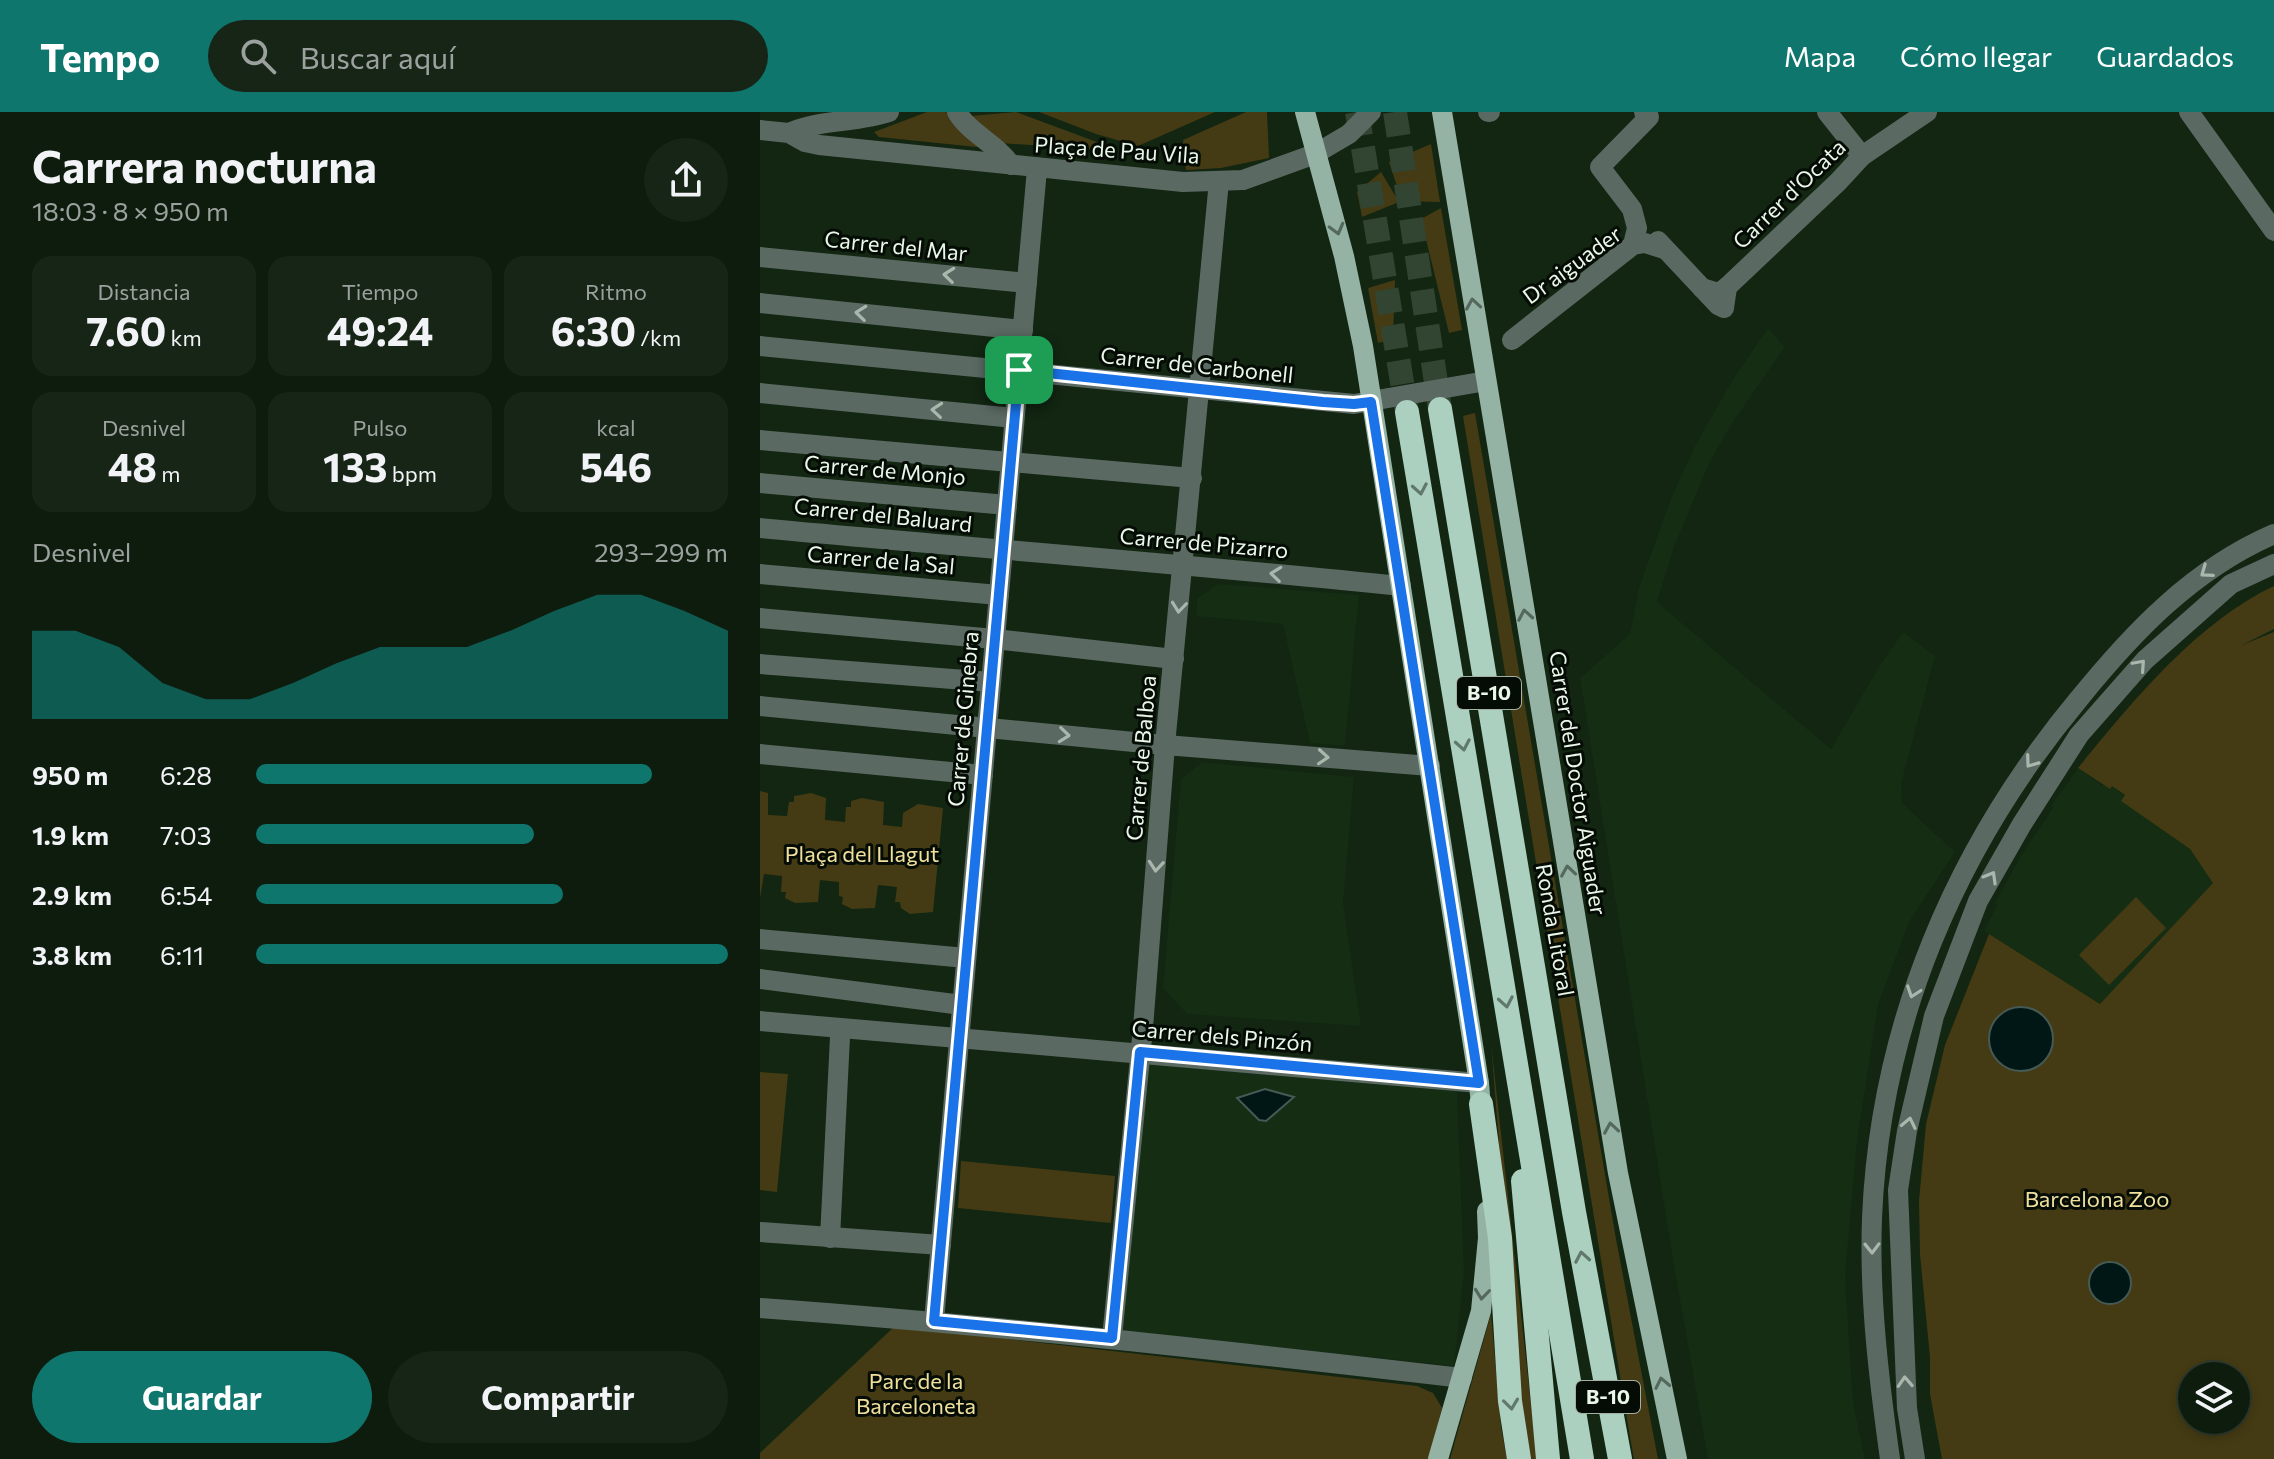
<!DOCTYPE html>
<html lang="es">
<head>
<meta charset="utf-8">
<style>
	:root { --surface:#0e1c0e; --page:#172517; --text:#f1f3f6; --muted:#9ba19e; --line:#2e3a2e; --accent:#0f766e }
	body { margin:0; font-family:Commissioner,sans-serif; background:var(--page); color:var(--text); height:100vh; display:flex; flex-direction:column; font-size:30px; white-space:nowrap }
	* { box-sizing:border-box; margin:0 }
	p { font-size:26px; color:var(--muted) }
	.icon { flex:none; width:44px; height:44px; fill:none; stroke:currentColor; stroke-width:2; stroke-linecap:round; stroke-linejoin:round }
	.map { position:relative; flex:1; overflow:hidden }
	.sheet { display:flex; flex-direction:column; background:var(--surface); width:760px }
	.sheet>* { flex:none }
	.buttons { position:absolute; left:1418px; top:1250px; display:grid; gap:16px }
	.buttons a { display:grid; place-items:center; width:72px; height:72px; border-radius:50%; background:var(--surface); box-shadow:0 4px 12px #0003,0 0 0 2px var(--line); font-size:40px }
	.pin { position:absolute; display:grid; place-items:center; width:68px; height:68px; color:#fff; margin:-34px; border-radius:16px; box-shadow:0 4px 12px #0006 }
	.round { display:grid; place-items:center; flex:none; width:84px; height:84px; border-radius:42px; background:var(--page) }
	.headline { display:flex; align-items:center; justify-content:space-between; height:136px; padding:0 32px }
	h1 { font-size:44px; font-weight:700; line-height:60px }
	.metrics { display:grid; grid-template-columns:repeat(3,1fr); gap:12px; height:136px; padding:8px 32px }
	.metrics div { display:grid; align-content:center; border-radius:20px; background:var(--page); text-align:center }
	.metrics b { font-size:40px; font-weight:700 }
	.metrics small { font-size:22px; font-weight:400 }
	.metrics p { font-size:22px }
	.chart { height:224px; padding:16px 32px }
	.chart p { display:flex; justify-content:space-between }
	.chart svg { width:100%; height:144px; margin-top:8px; fill:var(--accent); opacity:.7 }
	.primary-button { display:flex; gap:16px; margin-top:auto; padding:16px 32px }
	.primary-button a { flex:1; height:92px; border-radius:48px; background:var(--accent); color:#fff; font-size:32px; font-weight:700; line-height:92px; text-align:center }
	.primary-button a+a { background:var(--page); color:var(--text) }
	ul { padding:0 32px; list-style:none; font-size:26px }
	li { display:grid; grid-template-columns:128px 96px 1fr; align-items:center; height:60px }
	li i { height:20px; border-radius:10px; background:var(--accent) }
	header { display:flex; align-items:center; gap:48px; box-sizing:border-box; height:112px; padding:0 40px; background:var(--accent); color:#fff }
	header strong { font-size:38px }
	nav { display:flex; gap:44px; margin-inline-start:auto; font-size:28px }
	.search { width:560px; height:72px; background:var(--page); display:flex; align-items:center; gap:20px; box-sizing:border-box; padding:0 28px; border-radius:44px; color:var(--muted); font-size:30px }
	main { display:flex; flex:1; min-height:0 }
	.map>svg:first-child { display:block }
	.built { fill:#142d13 }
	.green { fill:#443b14; fill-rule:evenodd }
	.water { fill:#001715; stroke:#465a55; stroke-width:2 }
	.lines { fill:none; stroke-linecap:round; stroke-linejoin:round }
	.highway-tunnel { stroke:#324532; stroke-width:24; stroke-dasharray:24 12; stroke-linecap:butt }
	.minor { stroke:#5b6963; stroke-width:20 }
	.major { stroke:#95b3a5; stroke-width:20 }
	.highway { stroke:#acd0c0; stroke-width:24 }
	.oneway { stroke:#54685d }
	.oneway2 { stroke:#aab7ad }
	.oneway3 { stroke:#61786c }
	.route-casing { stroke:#fff; stroke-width:16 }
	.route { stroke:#1a73e8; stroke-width:10 }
	.labels { text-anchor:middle; stroke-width:6; stroke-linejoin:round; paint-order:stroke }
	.shield { fill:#050c05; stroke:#a5b0a5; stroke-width:2 }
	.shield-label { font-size:20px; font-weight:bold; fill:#eaf7e9 }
	.street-label { font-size:22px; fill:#eaf7e9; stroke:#050c05 }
	.park-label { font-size:22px; fill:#f0e09c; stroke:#050c05 }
</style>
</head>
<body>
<header>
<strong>Tempo</strong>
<div class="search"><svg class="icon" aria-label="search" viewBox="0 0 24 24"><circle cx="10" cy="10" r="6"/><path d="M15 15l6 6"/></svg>Buscar aquí</div>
<nav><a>Mapa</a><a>Cómo llegar</a><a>Guardados</a></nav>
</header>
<main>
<section class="sheet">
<div class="headline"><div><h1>Carrera nocturna</h1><p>18:03 · 8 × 950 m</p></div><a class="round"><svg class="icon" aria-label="share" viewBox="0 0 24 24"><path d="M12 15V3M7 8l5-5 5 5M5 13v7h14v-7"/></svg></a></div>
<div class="metrics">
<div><p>Distancia</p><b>7.60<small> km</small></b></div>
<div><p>Tiempo</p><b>49:24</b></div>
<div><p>Ritmo</p><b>6:30<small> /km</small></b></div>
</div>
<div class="metrics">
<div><p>Desnivel</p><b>48<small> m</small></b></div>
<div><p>Pulso</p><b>133<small> bpm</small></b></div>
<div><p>kcal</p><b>546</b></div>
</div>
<div class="chart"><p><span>Desnivel</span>293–299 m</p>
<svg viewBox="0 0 160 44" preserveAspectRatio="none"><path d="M0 44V17L10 17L20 22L30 33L40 38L50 38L60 33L70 27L80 22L90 22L100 22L110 17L120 11L130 6L140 6L150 11L160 17V44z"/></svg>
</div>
<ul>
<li><b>950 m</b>6:28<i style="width:84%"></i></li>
<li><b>1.9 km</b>7:03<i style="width:59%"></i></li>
<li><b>2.9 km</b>6:54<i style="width:65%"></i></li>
<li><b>3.8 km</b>6:11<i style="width:100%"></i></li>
</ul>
<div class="primary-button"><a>Guardar</a><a>Compartir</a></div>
</section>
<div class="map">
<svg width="1514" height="1347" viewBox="0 0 1514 1347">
	<rect width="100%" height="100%" fill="#122612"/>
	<g class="built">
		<path d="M1008 216 1025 235 975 307 950 349 914 435 897 490 1071 637 1120 553 1143 520 1175 544 1141 672 1142 691 1195 740 1149 810 1118 893 1097 1029 1085 1165 1093 1291 1105 1347H948L912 1142 820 566 870 522 879 476 911 386 935 334 972 269Z"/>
		<path d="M458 472 599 483 585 634 550 631 523 512 436 504 437 487Z"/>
		<path d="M442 650 594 665 583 791 601 914 427 902 403 876 421 667Z"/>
		<path d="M1318 656 1343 674H1352L1365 684 1362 689 1430 737 1454 771 1340 892 1224 819 1237 793 1235 791 1261 744 1293 696 1291 694Z"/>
		<path d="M386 949 697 979 704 1161 694 1254 363 1219Z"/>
	</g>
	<g class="green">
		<path d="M167 0H186L226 36 119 25 114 20Z"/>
		<path d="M256 0 361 39 240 31 211 4Z"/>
		<path d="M279 0H455L378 34 336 22Z"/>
		<path d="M486 0H507L509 46 461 56 426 58 423 28Z"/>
		<path d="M671 32 680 90 642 89 629 50Z"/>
		<path d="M621 60 639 90 602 105 597 80Z"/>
		<path d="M681 96 702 218 689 221 661 107Z"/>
		<path d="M635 168 633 227 618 231 608 176Z"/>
		<path d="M715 301 856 1127 898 1347H874L870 1325 703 304Z"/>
		<path d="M1514 474V517L1482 533 1514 520V1347H1182L1170 1282V1245L1160 1142 1159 1089 1166 1012 1185 933 1229 822 1340 892 1453 771 1430 737 1361 689 1365 683 1352 674 1350 677 1318 656C1371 591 1437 510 1514 474ZM1432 1264H1476V1308H1432Z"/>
		<path d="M0 679 8 681V703L27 704 29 690H34V684L51 681 66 686 65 708 85 710 86 695H91V689L102 686 124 690 123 713 142 715 143 701 158 692 183 696 173 800 150 802 141 796 140 790H135L137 775 118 773 115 796 92 797 82 792 83 785 79 784V770L60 768 58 790 35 791 25 786 26 780H21L22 764 4 762 0 786Z"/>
		<path d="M1376 785 1406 816 1349 873 1319 843Z"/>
		<path d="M731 931 777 1347H769L755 1234Z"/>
		<path d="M0 960 28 962 17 1080 0 1078Z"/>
		<path d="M201 1049 355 1064 351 1111 198 1096Z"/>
		<path d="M731 1202 741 1315 747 1347H690Z"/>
		<path d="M135 1214 657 1274 673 1281 682 1296 669 1347H0V1341Z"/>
	</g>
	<g class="water">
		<circle cx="1261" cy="927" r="32"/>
		<path d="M505 977 534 985 506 1009 499 1008 477 986Z"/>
		<circle cx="1350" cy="1171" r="21"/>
	</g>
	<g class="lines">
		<g class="highway-tunnel">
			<path d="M597 0 647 300"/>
			<path d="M635 0 680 297"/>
		</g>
		<g class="minor">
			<path d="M197 0C209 21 237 32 251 53"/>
			<path d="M728 0H730"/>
			<path d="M1067 0 1102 44"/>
			<path d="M1429 0 1514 119"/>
			<path d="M0 18 29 21 45 30 59 33 423 70 483 68 555 42 589 22 611 0"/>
			<path d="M29 21C61 7 96 11 129 0"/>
			<path d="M898 129 958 193 964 196 967 175"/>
			<path d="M873 133 877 116 872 97 840 55 889 5 884 0"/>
			<path d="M0 145 267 171"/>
			<path d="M942 176 959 181 967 175 1078 70 1102 44 1167 0"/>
			<path d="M0 191 263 218"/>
			<path d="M752 228 873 133 885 131 904 137"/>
			<path d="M0 234 594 292 726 269"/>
			<path d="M0 281 254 306"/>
			<path d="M0 328 432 366"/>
			<path d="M0 371 247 393"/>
			<path d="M0 416C214 436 427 452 641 474"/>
			<path d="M0 462 239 483"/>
			<path d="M0 506 235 527 414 547"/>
			<path d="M0 552 231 570"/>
			<path d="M0 594 405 633 670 654"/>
			<path d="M0 642 223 663"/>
			<path d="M0 827 206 846"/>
			<path d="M0 867 202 893"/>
			<path d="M0 909 719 971"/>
			<path d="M0 1120 181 1133"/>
			<path d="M70 1126 80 925"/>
			<path d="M0 1196C235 1213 468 1239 702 1266"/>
			<path d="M174 1209 277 57"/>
			<path d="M352 1226 383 916 405 633 459 69"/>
			<path d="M1130 1347C1119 1268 1109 1186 1112 1106 1120 913 1195 736 1318 588 1373 520 1433 457 1514 422"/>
			<path d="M1155 1347 1147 1296 1138 1078 1147 1019 1174 904 1218 789 1262 712 1319 623 1385 548 1471 472 1514 452"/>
		</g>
		<g class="major">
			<path d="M545 0 584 144 603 234 719 971 722 1007"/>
			<path d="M682 0 858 1061 917 1347"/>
			<path d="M678 1347 721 1199 728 1126 727 1099"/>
		</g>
		<g class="highway">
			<path d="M680 297 814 1100 860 1347"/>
			<path d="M647 300 822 1347"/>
			<path d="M721 992 740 1126 750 1289 759 1347"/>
			<path d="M763 1069 788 1347"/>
		</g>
	</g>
	<defs><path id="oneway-chevron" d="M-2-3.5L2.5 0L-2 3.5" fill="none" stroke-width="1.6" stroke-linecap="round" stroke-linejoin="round" transform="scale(2)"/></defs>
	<g class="oneway">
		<use href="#oneway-chevron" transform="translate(577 117) rotate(75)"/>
		<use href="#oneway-chevron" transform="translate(713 192) rotate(-99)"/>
		<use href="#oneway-chevron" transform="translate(765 503) rotate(-100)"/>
		<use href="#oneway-chevron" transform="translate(808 759) rotate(-99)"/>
		<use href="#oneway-chevron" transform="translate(851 1016) rotate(-99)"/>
		<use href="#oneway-chevron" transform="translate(722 1182) rotate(96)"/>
		<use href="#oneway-chevron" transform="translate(902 1271) rotate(-102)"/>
	</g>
	<g class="oneway2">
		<use href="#oneway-chevron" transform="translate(189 163) rotate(-174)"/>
		<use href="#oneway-chevron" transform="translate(101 201) rotate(-174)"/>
		<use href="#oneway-chevron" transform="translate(177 298) rotate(-175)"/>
		<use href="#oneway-chevron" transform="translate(1446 460) rotate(144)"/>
		<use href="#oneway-chevron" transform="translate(516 462) rotate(-174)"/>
		<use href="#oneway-chevron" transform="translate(419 495) rotate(96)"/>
		<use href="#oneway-chevron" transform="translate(1380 553) rotate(-48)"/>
		<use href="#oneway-chevron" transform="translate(304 623) rotate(6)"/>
		<use href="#oneway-chevron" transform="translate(563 645) rotate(4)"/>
		<use href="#oneway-chevron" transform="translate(1271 650) rotate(126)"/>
		<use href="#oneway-chevron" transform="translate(396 754) rotate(95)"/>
		<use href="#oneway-chevron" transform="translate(1231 765) rotate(-60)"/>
		<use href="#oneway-chevron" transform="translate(1153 880) rotate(109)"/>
		<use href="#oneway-chevron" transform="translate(1149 1011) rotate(-78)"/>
		<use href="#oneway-chevron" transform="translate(1112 1136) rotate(89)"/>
		<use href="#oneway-chevron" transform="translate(1145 1270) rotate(-93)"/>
	</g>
	<g class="oneway3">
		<use href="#oneway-chevron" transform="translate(660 377) rotate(80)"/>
		<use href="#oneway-chevron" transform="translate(703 633) rotate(80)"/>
		<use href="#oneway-chevron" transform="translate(746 890) rotate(80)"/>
		<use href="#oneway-chevron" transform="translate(822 1145) rotate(-100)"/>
		<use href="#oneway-chevron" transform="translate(751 1292) rotate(83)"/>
	</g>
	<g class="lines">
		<g class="route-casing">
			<path id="route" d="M259 258 563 290 594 292 611 290 719 971 380 940 352 1226 174 1209Z"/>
		</g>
		<use href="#route" class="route"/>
	</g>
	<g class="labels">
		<g class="shield">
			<rect x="697" y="565" width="64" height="32" rx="6"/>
			<rect x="816" y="1269" width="64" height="32" rx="6"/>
		</g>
		<g class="shield-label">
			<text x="729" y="588">B-10</text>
			<text x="848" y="1292">B-10</text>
		</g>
		<g class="street-label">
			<text transform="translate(357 38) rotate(4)" y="8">Plaça de Pau Vila</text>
			<text transform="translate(1029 82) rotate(-44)" y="8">Carrer d'Ocata</text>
			<text transform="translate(136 134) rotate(6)" y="8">Carrer del Mar</text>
			<text transform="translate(812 153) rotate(-36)" y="8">Dr aiguader</text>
			<text transform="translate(437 253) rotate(6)" y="8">Carrer de Carbonell</text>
			<text transform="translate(125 358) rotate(5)" y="8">Carrer de Monjo</text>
			<text transform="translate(123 403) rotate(6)" y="8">Carrer del Baluard</text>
			<text transform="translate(444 431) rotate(5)" y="8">Carrer de Pizarro</text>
			<text transform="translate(121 448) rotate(5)" y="8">Carrer de la Sal</text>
			<text transform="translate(203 607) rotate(-85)" y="8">Carrer de Ginebra</text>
			<text transform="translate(381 646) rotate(-85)" y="8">Carrer de Balboa</text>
			<text transform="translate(818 671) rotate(81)" y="8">Carrer del Doctor Aiguader</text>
			<text transform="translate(795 818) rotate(80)" y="8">Ronda Litoral</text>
			<text transform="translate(462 924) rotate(5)" y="8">Carrer dels Pinzón</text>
		</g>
		<g class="park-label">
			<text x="102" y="750">Plaça del Llagut</text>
			<text x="1337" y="1095">Barcelona Zoo</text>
			<text x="156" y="1277">Parc de la<tspan x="156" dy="25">Barceloneta</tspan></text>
		</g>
	</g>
</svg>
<div class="buttons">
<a><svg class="icon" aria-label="layers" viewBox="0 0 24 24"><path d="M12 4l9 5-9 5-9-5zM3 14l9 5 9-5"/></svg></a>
</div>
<div class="pin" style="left:259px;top:258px;background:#1e9e55"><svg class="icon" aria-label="arrive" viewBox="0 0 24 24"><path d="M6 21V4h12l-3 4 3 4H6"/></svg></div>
</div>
</main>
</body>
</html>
